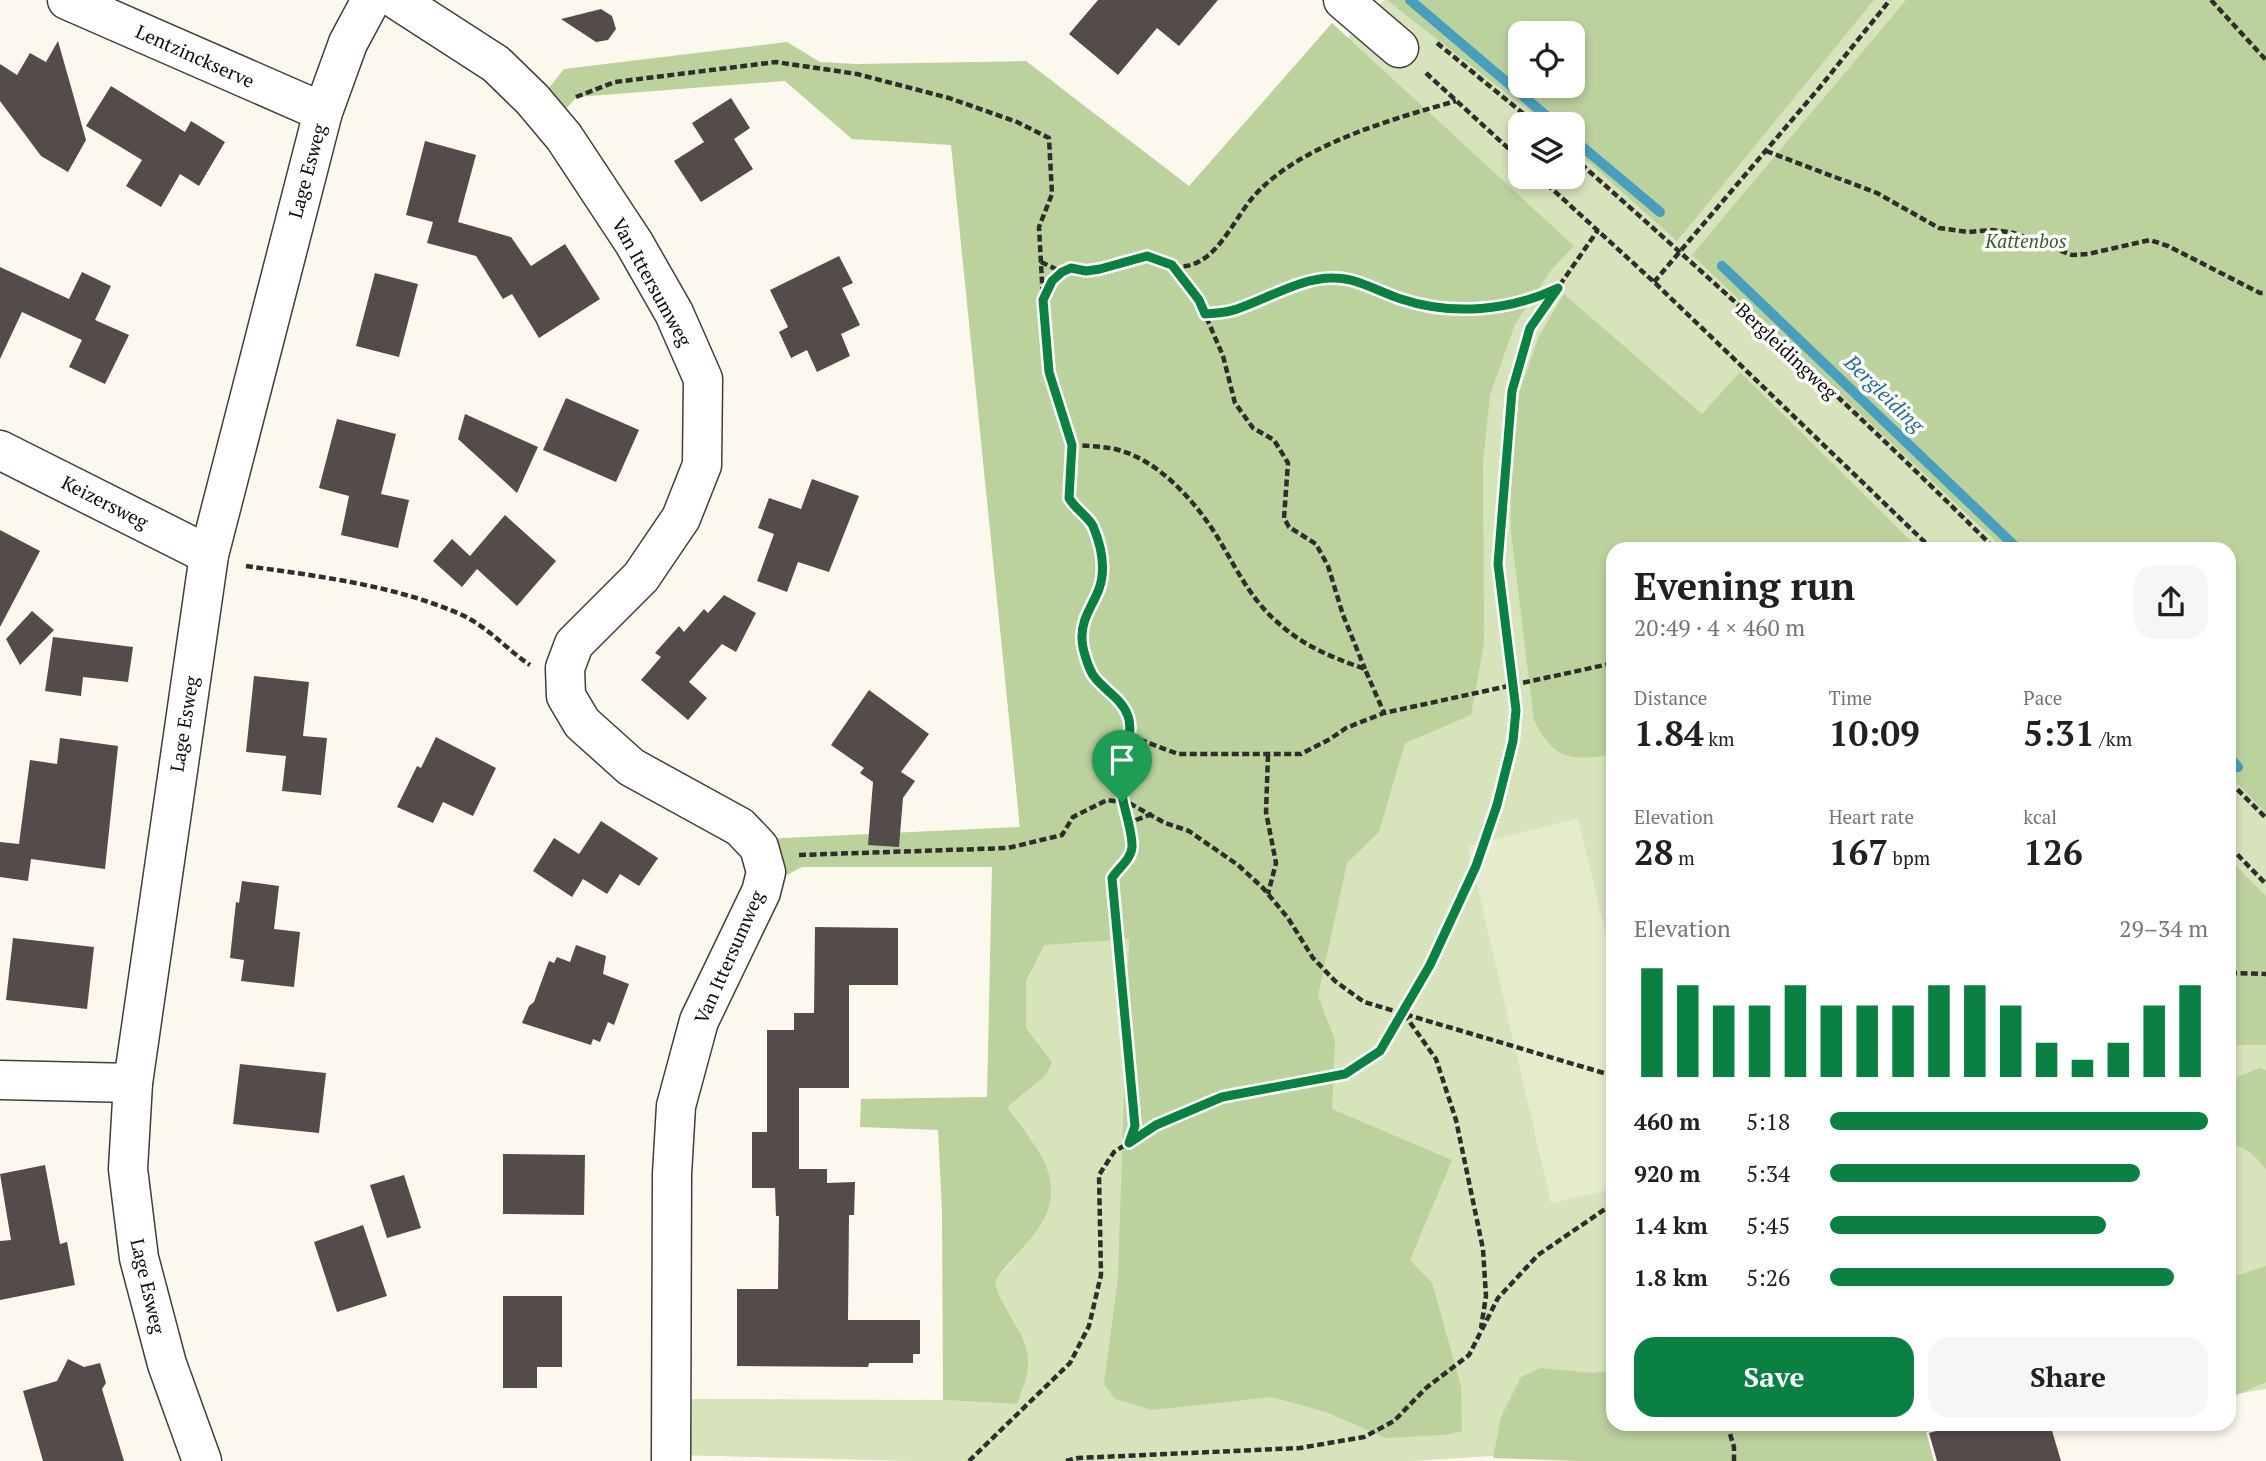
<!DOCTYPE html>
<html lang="en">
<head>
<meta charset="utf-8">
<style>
	:root { --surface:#fff; --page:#f6f6f6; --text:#202124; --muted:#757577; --accent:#0b8043 }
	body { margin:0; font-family:"PT Serif",serif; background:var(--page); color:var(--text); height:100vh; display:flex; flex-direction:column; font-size:26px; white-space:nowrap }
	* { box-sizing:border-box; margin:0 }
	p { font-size:23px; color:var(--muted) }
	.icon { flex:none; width:38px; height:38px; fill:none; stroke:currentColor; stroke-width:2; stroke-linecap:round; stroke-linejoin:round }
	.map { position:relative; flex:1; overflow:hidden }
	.details { position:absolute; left:1606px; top:542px; width:630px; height:889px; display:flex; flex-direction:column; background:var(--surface); border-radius:21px; box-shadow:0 4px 10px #0003 }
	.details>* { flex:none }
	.buttons { position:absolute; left:1508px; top:21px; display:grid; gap:14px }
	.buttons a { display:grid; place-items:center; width:77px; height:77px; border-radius:14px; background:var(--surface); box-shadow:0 4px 10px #0003; font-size:35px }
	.pin { position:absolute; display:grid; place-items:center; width:60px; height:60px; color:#fff; margin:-72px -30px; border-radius:50% 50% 50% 0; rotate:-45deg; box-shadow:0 0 7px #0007 }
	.pin .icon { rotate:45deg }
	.round { display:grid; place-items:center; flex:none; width:74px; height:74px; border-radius:21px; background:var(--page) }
	.headline { display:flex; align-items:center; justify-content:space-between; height:119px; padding:0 28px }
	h1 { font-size:38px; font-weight:600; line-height:52px }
	.metrics { display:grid; grid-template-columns:repeat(3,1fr); gap:10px; height:119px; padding:7px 28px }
	.metrics div { display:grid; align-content:center }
	.metrics b { font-size:35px; font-weight:600 }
	.metrics small { font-size:19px; font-weight:400 }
	.metrics p { font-size:19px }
	.chart { height:196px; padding:14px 28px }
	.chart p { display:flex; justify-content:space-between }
	.chart svg { width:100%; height:126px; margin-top:7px; stroke:var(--accent); stroke-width:6 }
	.cta { display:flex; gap:14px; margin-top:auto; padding:14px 28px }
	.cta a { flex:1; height:80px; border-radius:21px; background:var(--accent); color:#fff; font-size:28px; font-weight:600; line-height:80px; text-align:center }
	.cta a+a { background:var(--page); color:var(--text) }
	ul { padding:0 28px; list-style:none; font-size:23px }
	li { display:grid; grid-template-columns:112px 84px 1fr; align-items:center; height:52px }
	li i { height:18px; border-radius:9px; background:var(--accent) }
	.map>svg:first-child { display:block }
	.green { fill:#d6e3bb; fill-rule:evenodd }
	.forest { fill:#bcd29d; fill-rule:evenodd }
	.pitch { fill:#e5eccc }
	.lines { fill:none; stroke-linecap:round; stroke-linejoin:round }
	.stream { stroke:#489fbd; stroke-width:10 }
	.building { fill:#544c4a }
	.minor-casing { stroke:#3f3f3f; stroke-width:41 }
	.path { stroke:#2e2e2e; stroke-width:4.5; stroke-dasharray:7 3.5; stroke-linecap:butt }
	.minor { stroke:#fff; stroke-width:38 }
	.route-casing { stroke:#fff; stroke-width:14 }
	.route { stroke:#0b8043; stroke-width:9 }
	.labels { text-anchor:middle; stroke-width:7; stroke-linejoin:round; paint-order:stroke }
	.street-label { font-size:19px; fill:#0c0c0c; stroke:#fff }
	.park-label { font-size:19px; font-style:italic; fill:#385c25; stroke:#fff }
	.water-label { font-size:21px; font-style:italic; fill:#25708f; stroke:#fff }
</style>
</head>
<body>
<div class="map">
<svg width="2266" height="1461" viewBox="0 0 2266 1461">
	<rect width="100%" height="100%" fill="#fdf8ee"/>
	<path class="green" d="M1384 0H2266V1389L2230 1395V550H1614V1424L1849 1461 1494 1456 1412 1461H911L677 1455 676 1399 943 1400 1017 1404 1025 1343 998 1299 994 1282 1036 1233 1033 1142 1007 1107 1038 1043 1025 1028 1026 983 1032 970 959 135 1191 201ZM1521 33H1573V86H1521ZM1521 124H1573V177H1521Z"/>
	<g class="forest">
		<path d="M1387 0H1874L1677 241 1573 148V124H1546ZM1521 33H1573V86H1521Z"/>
		<path d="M1906 0H2266V813L2230 776V550L2004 549 1692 255Z"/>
		<path d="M1332 23 1574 246 1552 269 1515 324 1490 395 1483 463 1484 643 1471 715 1405 743 1379 832 1347 863 1318 996 1335 1040 1332 1109 1452 1160 1410 1260 1432 1283 1461 1386 1462 1431 1444 1435 1386 1438 1326 1412 1272 1397 1152 1410 1115 1399 1104 1384 1118 1278 1129 939 1044 945 1026 982V1028L1052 1062 1046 1075 1007 1107C1039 1151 1073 1184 1033 1236 1021 1252 1005 1265 995 1282 1001 1312 1031 1335 1028 1367 1027 1379 1021 1392 1017 1404L943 1400 942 1211 938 1130 860 1127 861 1099 987 1097 992 867H802L770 884 760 839 1020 827 951 145 852 139 785 81 577 97 556 119 540 99 564 69 787 42 820 62 857 64 1026 61 1189 186Z"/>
		<path d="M1564 294 1702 414 1740 372 1919 549 1614 550 1613 755C1571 760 1555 762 1534 720L1511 533 1510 464 1516 401 1539 336Z"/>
		<path d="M2230 860 2266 896V1045H2230Z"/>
		<path d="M2260 1068 2266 1070V1170C2256 1156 2246 1146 2230 1145V1080Z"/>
		<path d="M2266 1266V1382L2230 1398V1278Z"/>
		<path d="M1540 1368 1593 1373 1613 1370 1614 1424 1952 1425 1926 1432 1934 1461H1579L1493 1458 1501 1417 1521 1377Z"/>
	</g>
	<path class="pitch" d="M1578 818 1613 964V1189L1551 1203 1468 846Z"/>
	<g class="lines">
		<g class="stream">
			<path d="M1410 0 1556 124"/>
			<path d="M1573 139 1660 212"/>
			<path d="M1722 266 2019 550"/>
			<path d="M2230 758 2238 767"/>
		</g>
	</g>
	<g class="building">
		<path d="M1098 0H1218L1179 46 1157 28 1118 75 1069 34Z"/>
		<path d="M601 9 612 16 616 29 608 40 596 42 561 19Z"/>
		<path d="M58 41 86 140 68 172 41 156 0 101V64L17 75 30 53 46 62Z"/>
		<path d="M111 86 185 132 191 121 225 142 199 186 180 174 161 207 126 186 142 160 86 126Z"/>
		<path d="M731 98 750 128 734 139 753 169 701 202 674 161 704 142 692 123Z"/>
		<path d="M425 141 476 155 458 222 511 237 531 266 565 244 600 299 539 338 512 294 503 299 476 256 427 243 433 222 406 215Z"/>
		<path d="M839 256 853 283 842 288 860 325 841 334 850 356 817 372 807 350 791 358 779 332 788 327 770 290Z"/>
		<path d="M0 267 69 299 82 272 111 286 95 320 129 335 105 384 69 367 82 340 22 312 0 359Z"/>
		<path d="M375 273 418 284 399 357 356 346Z"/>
		<path d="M566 398 639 430 616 482 543 450Z"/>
		<path d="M465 414 538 447 517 493 458 439Z"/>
		<path d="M337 419 396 434 381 494 409 500 398 548 341 535 349 496 319 488Z"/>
		<path d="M812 479 859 496 829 572 798 562 787 592 757 581 774 534 758 528 769 498 801 509Z"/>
		<path d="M505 515 556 561 517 606 477 569 462 587 433 561 452 539 470 556Z"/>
		<path d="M0 530 40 551 0 627Z"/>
		<path d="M724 595 756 613 736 652 722 644 689 682 707 698 688 720 641 680 661 657 655 653 679 626 684 632 704 609 708 613Z"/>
		<path d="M32 611 54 630 20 665 6 639Z"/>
		<path d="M53 637 133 647 128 682 83 677 81 696 45 691Z"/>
		<path d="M254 676 309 682 303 736 327 738 321 795 282 791 286 756 246 752Z"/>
		<path d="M869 690 929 734 901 772 915 781 903 798 899 847 868 845 873 782 860 773 864 768 831 745Z"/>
		<path d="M436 737 496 768 473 816 443 802 433 823 397 807 417 766 421 768Z"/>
		<path d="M60 738 118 746 105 869 31 859 28 881 0 877V842L19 844 30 760 57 764Z"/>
		<path d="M601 821 658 858 639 886 620 874 607 894 583 879 572 897 533 871 554 838 579 854Z"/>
		<path d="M242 881 279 886 274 929 300 932 294 987 241 981 244 960 230 958 236 902 239 903Z"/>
		<path d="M815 927 898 928V985H849V1088H799V1169H827V1183L855 1182 854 1215H849L848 1320H920V1354H913V1363H869L868 1367 737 1366V1289H778L779 1216H776L775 1188H752V1132H767V1030H794V1013H814Z"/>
		<path d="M13 938 94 947 87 1009 6 1000Z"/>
		<path d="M576 945 606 956 603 974 629 984 614 1025 608 1022 600 1042 593 1039 591 1045 522 1023 529 1006 534 1002 549 961 554 963 557 957 570 962Z"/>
		<path d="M240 1064 326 1073 319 1133 233 1124Z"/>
		<path d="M503 1154 585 1155 584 1215 503 1214Z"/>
		<path d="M45 1165 60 1244 67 1242 75 1285 0 1300V1241L11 1240 0 1174Z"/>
		<path d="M404 1175 421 1228 387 1238 370 1185Z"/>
		<path d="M363 1225 387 1296 337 1312 314 1242Z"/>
		<path d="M503 1296H562V1367H537V1388H503Z"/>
		<path d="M68 1359 84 1367 100 1363 106 1383 102 1389 124 1461H43L23 1391 57 1381Z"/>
		<path d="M1961 1424H2050L2061 1461H1937L1929 1433Z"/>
	</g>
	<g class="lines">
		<g class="minor-casing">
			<g id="minor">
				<path d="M67 0 323 112"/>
				<path d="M397 0 496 64 532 99 564 137 634 243 674 313 703 379 702 465 681 518 641 577 574 644 565 668 566 696 582 723 631 767 740 827 759 847 766 872 761 892 699 1021 676 1106 672 1174 671 1461"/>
				<path d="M1343 0 1399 48"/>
				<path d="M0 450 209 555"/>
				<path d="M0 1080 133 1083"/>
				<path d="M202 1461 167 1364 139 1258 128 1169 133 1083 209 555 323 112 348 43 371 0"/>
			</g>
		</g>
		<g class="path">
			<path d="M2211 0 2266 60"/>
			<path d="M1437 43 1536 124"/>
			<path d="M1426 73 1521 160"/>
			<path d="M576 97 615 82 776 62 857 74 949 98 1017 122 1049 138 1052 194 1039 227 1043 300 1049 372 1072 445 1069 498C1075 509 1088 516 1093 526 1101 545 1106 570 1099 589 1092 607 1081 619 1082 639 1082 648 1088 668 1093 675 1103 690 1121 697 1128 716 1135 736 1120 758 1120 779 1120 801 1133 828 1132 847 1131 860 1118 868 1112 878L1135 1126 1129 1142"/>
			<path d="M1766 151 1877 193 1939 228 1968 232 1993 230 2014 233 2072 255 2088 254 2150 240 2168 246 2260 293H2266"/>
			<path d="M1573 157C1717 284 1860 414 1996 550"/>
			<path d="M1539 177 1654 282 1933 550"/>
			<path d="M1041 262 1062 272"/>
			<path d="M1173 266C1214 272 1231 222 1254 196 1299 145 1392 119 1456 101"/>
			<path d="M1654 282 1820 87 1890 0"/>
			<path d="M1043 299 1052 281 1071 269H1100L1147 256 1172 265 1199 300 1223 356 1235 403 1253 428 1274 440 1288 463 1284 518 1289 527 1316 544 1328 566 1343 615 1365 669"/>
			<path d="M1206 314C1214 313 1224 313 1232 311 1266 303 1298 277 1334 278 1358 278 1378 292 1400 299 1451 316 1509 311 1557 288"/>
			<path d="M1072 445C1086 446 1101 446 1115 449 1158 459 1196 502 1218 538 1236 568 1250 598 1276 621 1303 646 1331 657 1365 669L1384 713"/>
			<path d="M246 566C318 576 393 585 460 614 487 626 506 649 530 665"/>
			<path d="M1130 736 1178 754H1301L1330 739 1346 728 1384 713 1614 663"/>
			<path d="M1268 755 1266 812 1276 863 1268 894"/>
			<path d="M2230 782 2266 818"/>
			<path d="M1128 827 1136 820 1152 814"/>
			<path d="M2230 847 2266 884"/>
			<path d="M799 855 1008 848 1062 835 1073 817 1107 800 1129 803 1165 823 1189 831 1238 865 1263 888 1288 918 1313 958 1335 981 1364 1002 1614 1076"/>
			<path d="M2230 973 2266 974"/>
			<path d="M1404 1014 1436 1059 1456 1120 1483 1249 1486 1296 1481 1328"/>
			<path d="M1727 1424 1734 1447V1461"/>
			<path d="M969 1461 1070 1363 1089 1326 1101 1275 1099 1175 1114 1152 1156 1125 1222 1097 1345 1074 1380 1051 1430 965 1476 865 1497 805 1513 741 1516 711 1498 564 1512 391 1530 328 1598 230"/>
			<path d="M1066 1461 1078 1458 1300 1448 1364 1437 1394 1421 1426 1388 1469 1355 1498 1298 1538 1255 1614 1203"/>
		</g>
		<use href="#minor" class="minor"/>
	</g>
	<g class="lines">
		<g class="route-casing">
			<path id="route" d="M1147 256 1172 265 1199 300 1205 314C1216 313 1227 313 1237 309 1267 299 1302 277 1334 278 1358 278 1379 292 1401 299 1452 316 1510 311 1558 288L1530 328 1512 391 1498 564 1516 710 1513 741 1497 805 1476 866 1430 965 1380 1051 1345 1074 1222 1097 1156 1125 1129 1143 1135 1126 1112 878C1118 868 1131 860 1132 847 1133 828 1120 801 1120 779 1120 758 1135 736 1128 716 1121 697 1103 690 1093 675 1088 667 1082 648 1082 639 1081 619 1092 607 1099 589 1106 569 1101 545 1093 526 1088 516 1075 509 1069 498L1072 445 1049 372 1043 300 1052 281 1062 272 1071 268 1086 271 1100 269Z"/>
		</g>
		<use href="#route" class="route"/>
	</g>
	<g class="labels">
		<g class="street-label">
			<text transform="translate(195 56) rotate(24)" y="7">Lentzinckserve</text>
			<text transform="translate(307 171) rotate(-75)" y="7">Lage Esweg</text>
			<text transform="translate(652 282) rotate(61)" y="7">Van Ittersumweg</text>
			<text transform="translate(1787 351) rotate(43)" y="7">Bergleidingweg</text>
			<text transform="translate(105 502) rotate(27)" y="7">Keizersweg</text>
			<text transform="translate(184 724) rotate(-81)" y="7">Lage Esweg</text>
			<text transform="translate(729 957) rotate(-66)" y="7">Van Ittersumweg</text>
			<text transform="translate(148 1286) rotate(77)" y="7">Lage Esweg</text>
		</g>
		<g class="park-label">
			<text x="2026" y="248">Kattenbos</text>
		</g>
		<g class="water-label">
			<text transform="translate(1884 394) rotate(44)" y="7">Bergleiding</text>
		</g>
	</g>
</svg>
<div class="buttons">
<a><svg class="icon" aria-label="locate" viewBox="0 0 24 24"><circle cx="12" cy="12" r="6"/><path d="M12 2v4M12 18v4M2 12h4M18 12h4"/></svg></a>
<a><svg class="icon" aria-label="layers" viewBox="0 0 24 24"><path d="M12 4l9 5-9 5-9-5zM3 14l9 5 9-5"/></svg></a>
</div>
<div class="pin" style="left:1122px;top:802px;background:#1e9e55"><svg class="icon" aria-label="arrive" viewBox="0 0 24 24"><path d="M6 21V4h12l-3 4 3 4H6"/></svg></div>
<section class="details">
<div class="headline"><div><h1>Evening run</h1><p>20:49 · 4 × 460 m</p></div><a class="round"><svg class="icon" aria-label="share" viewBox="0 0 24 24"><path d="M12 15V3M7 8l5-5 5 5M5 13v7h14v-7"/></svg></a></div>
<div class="metrics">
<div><p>Distance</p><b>1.84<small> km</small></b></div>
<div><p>Time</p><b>10:09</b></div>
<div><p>Pace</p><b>5:31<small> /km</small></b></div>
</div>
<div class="metrics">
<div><p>Elevation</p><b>28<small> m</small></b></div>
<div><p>Heart rate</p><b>167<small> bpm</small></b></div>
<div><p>kcal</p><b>126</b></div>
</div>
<div class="chart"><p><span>Elevation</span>29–34 m</p>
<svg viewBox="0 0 160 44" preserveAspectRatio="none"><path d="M5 44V6M15 44V12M25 44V19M35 44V19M45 44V12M55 44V19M65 44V19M75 44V19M85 44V12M95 44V12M105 44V19M115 44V32M125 44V38M135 44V32M145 44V19M155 44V12"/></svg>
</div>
<ul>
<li><b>460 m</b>5:18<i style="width:100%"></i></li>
<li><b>920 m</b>5:34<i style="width:82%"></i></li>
<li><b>1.4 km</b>5:45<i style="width:73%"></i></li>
<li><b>1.8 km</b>5:26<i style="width:91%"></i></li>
</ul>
<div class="cta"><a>Save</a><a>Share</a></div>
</section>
</div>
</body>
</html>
